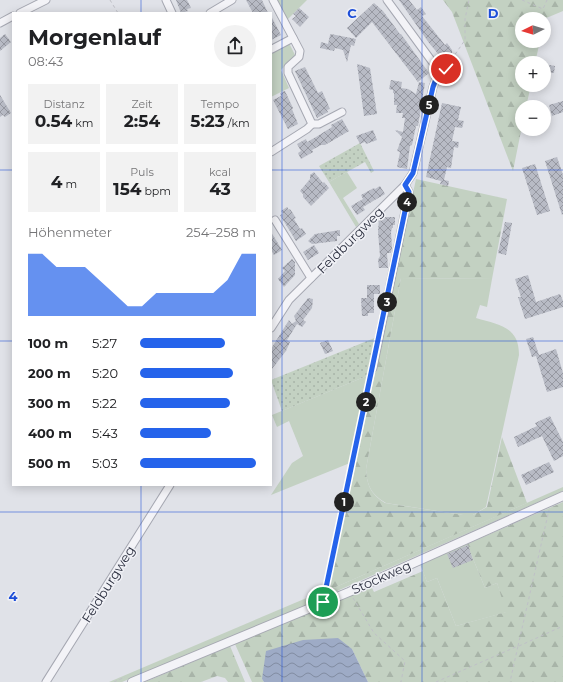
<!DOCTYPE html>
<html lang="de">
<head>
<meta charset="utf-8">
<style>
	:root { --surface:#fff; --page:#f2f2f2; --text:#202124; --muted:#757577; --accent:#2563eb }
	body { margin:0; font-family:Montserrat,sans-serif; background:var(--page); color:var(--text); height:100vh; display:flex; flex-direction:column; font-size:15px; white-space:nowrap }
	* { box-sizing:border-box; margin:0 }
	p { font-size:13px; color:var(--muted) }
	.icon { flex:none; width:22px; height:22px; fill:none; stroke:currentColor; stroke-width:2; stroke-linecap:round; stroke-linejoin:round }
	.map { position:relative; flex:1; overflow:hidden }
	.sheet { position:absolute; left:12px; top:12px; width:260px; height:474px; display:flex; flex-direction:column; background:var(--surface); border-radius:0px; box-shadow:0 2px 10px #0003 }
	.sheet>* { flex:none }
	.needle { width:26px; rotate:265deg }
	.tools { position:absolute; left:515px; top:12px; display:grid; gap:8px }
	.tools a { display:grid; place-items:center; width:36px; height:36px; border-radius:50%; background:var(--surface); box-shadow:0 2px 10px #0003; font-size:20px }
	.pin { position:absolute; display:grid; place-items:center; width:34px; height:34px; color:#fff; margin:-17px; border:2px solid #fff; border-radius:50%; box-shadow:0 1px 4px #0007 }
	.km { position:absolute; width:20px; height:20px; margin:-10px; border-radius:50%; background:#222; color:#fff; font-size:11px; line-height:20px; text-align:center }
	.round { display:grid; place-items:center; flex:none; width:42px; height:42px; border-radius:21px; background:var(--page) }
	.head { display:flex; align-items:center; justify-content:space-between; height:68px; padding:0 16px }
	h1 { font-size:22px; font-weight:700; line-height:30px }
	.stats { display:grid; grid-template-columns:repeat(3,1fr); gap:6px; height:68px; padding:4px 16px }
	.stats div { display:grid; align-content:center; border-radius:0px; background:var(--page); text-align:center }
	.stats b { font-size:17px; font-weight:700 }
	.stats small { font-size:11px; font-weight:400 }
	.stats p { font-size:11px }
	.chart { height:112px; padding:8px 16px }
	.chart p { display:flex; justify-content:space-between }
	.chart svg { width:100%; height:72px; margin-top:4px; fill:var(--accent); opacity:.7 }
	ul { padding:0 16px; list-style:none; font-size:13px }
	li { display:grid; grid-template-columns:64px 48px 1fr; align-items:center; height:30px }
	li i { height:10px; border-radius:5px; background:var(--accent) }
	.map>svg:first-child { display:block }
	.green { fill:#c3d1c2 }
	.forest { fill:url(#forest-firs) }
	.garden { fill:url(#garden-dots) }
	.water { fill:url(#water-waves) }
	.building { fill:url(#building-cross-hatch) }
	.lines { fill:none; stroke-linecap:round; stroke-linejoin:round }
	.minor-casing { stroke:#a6a8b2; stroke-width:9 }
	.tertiary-casing { stroke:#a6a8b2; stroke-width:10 }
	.path { stroke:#bfc0c7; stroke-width:1; stroke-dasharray:3 3; stroke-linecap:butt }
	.minor { stroke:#f3f3f7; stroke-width:7 }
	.tertiary { stroke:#f3f3f7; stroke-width:8 }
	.route-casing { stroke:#fff; stroke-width:8 }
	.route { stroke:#2563eb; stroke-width:5 }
	.grid { fill:none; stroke:#1d4ed8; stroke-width:1; stroke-opacity:0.55 }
	.labels { text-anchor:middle; stroke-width:3; stroke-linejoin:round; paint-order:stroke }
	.street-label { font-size:13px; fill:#2a2e3e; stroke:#f0f1f6 }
	.grid-label { font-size:13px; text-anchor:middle; font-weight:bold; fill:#1d4ed8; stroke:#f0f1f6; stroke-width:3; stroke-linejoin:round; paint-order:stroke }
</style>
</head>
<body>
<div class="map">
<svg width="563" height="682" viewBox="0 0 563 682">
	<defs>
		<pattern id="forest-firs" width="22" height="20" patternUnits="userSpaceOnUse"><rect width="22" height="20" fill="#c3d1c2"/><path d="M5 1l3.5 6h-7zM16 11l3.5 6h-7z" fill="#a8b4a8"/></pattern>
		<pattern id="garden-dots" width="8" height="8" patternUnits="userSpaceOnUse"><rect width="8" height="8" fill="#c3d1c2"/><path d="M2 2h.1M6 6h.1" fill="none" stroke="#a8b4a8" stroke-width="1.8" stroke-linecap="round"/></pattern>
		<pattern id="water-waves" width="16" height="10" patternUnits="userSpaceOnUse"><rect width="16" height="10" fill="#9eabc6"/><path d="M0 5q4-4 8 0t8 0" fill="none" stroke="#818ca2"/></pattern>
		<pattern id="building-cross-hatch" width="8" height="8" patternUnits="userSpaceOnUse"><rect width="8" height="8" fill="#b8bbc5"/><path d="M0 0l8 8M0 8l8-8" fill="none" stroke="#9698a1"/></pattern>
	</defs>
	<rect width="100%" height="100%" fill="#e0e2e8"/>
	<g class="green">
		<path d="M277 0H307L287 20Z"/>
		<path d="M289 43 295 55 281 70 289 88 271 97V53Z"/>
		<path d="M347 172 357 188 343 198 359 224 356 227 329 182Z"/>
		<path d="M401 278 492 279 487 307 480 305 476 318C499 325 519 326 519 355L486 507 473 515H463L386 503C371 494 367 486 366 469Z"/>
		<path d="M369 375 350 463 271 495 292 463 303 456 289 421 277 427 272 415Z"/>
		<path d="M563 487V491L328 595 329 590Z"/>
		<path d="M467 544 485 588 497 583 507 612 456 626 437 578 427 582 420 564Z"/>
		<path d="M323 591 321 599 122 682H109Z"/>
	</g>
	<g class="forest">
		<path d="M443 0H563V11L544 19V20V19H522V41H540L535 63H522V85H531L526 107H522V126L513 171 452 12Z"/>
		<path d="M416 179 507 199 492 279 401 278 366 469C367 486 371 494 385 503L463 515H473L487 507 502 437 527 503 329 590Z"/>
		<path d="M563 502V682H368L352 649 262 679 264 682H252L235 644 371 586 374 592 423 571 427 582 437 578 456 626 506 612 497 583 485 588 467 544Z"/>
		<path d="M230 646 245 682H228L225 678 217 676 201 682H145Z"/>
	</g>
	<g class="garden">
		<path d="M360 143 374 171 371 173 365 162 329 182 319 166Z"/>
		<path d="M377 337 369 375 282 411 271 380Z"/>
	</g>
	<path class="water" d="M338 638 352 649 368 682H264L262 679 266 651 303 640Z"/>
	<g class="building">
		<path d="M176 0H187L191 8 187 9 188 11 181 13Z"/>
		<path d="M246 0H262L268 13H253Z"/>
		<path d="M399 0H409L417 10 421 7 426 14 422 16 445 45 447 43 452 50V53L444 59 440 56 429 43Z"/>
		<path d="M374 3 383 11 400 34H401L429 73 418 82 372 22 356 38 347 28Z"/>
		<path d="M299 8 309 17 300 27 292 19 296 16 293 14Z"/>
		<path d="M271 16 281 35 271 40Z"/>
		<path d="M5 34 11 42 0 51V38Z"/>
		<path d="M331 34 356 39 354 46 351 45 347 62 343 50 335 48 334 51 320 48 321 42 328 44 330 35Z"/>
		<path d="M357 64 370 68 377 114 364 116Z"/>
		<path d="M544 64 555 66 554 73 549 72 548 84H544Z"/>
		<path d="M305 67 318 93 322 91 330 109 327 110 328 112 317 118 295 71Z"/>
		<path d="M391 80 402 82 401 88 408 89 416 94 419 82 425 83 418 126H416L412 145 410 146 407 169 397 167 400 152 397 151 402 137 395 130 403 132 405 118H402L403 113H396L397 105H394V93H393V90L389 89Z"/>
		<path d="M285 91 293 108 292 109 298 124 288 129 273 100 281 96 280 93Z"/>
		<path d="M0 95 11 113 5 117 3 115 0 117Z"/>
		<path d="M563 101V112L552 116 549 105Z"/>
		<path d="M442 103 461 107 458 120 464 121 462 128 455 127 452 141 459 142 458 148 454 147 451 168 447 167 444 180 449 181 448 186 440 184 441 181 426 177Z"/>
		<path d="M342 119 349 131 325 145H321L312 150 313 152 301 159 298 153 301 151 297 144 306 139 307 142 316 137 332 127 331 125Z"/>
		<path d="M373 130 377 140 366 144 365 142 360 144 356 136Z"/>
		<path d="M557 157 563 175V214L562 215 545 161Z"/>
		<path d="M535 164 550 211 537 215 522 168Z"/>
		<path d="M314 172 323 183 324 182 329 188 311 206 303 197V194L300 191 310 179V175Z"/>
		<path d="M380 186 385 194 363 207 365 210 357 215 351 206 363 199 361 195 374 188 375 189Z"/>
		<path d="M287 207 289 210 290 209 296 218 294 219 300 229 302 228 306 234 296 241 280 215 283 214 281 211Z"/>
		<path d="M379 217H395V225H393V228H392L391 232 392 248 391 253H387L388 268H379L378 260 380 256 378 232Z"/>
		<path d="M505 222 512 223 506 255 498 253Z"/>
		<path d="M340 230V236H337V241L312 244 308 241 315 234Z"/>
		<path d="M271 232 282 250 274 255 271 250Z"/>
		<path d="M314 245 319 253 308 260 303 252Z"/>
		<path d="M292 259 295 262V275L284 287 278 279 285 271 282 268Z"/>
		<path d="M528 275 536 302 560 294 563 301V307L525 319 518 297H521L515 279Z"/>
		<path d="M367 285H380V294H374V313H368V316H362L361 298H367Z"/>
		<path d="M308 298 313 299 312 308 303 320 306 322 302 327 297 324 287 340 290 342 286 351 271 370V349L289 320 292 324 296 321 294 316Z"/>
		<path d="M533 337 539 355 556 349 563 373V387L547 392 536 356 532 357 526 339Z"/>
		<path d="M328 340 333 351 325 354 320 343Z"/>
		<path d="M550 416 563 442V456L554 461 542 436 518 447 514 437 537 426 535 423Z"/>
		<path d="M549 462 554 472 526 485 521 475Z"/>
		<path d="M468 545 473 560 453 568 447 554Z"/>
	</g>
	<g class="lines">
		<g class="minor-casing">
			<g id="minor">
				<path d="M166 0 172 13"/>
				<path d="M20 13 46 0"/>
				<path d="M210 13 232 0"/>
				<path d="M0 23 13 16"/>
				<path d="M272 49 293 38"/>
				<path d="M312 124H319L342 112"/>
				<path d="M271 152 307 129 312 124 288 73V67L299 57 300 51 273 0"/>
				<path d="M275 220 311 278"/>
				<path d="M271 328 289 300 405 185 413 173 433 87 439 71 387 0"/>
				<path d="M373 368 409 192 405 185"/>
				<path d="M46 682 170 485"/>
			</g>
		</g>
		<g class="tertiary-casing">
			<path id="tertiary" d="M132 682 349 592 563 496"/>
		</g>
		<g class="path">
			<path d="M110 0 118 13"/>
			<path d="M522 0 543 9 547 0"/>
			<path d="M445 69 465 40V19L469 0"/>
			<path d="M325 594 372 374"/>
			<path d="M353 598 374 633 405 661 401 682"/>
			<path d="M518 646 549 510"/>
			<path d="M519 646 563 626"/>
			<path d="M114 682 125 677"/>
			<path d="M436 682 518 646 510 682"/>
		</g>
		<use href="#minor" class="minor"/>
		<use href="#tertiary" class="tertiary"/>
	</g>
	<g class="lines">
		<g class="route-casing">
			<path id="route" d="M323 602 409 192 405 185 413 173 433 87 439 71 446 69"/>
		</g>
		<use href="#route" class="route"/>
	</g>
	<path class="grid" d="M141 0V13M282 0V682M422 0V682M0 170H13M271 170H563M0 341H13M271 341H563M141 485V682M0 512H563"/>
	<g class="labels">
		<g class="street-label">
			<text transform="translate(350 240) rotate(-45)" y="5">Feldburgweg</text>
			<text transform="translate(381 577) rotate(-24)" y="5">Stockweg</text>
			<text transform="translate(108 584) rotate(-58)" y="5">Feldburgweg</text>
		</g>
	</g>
	<g class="grid-label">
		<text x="352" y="18">C</text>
		<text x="493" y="18">D</text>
		<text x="13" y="601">4</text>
	</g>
</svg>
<div class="tools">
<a><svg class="needle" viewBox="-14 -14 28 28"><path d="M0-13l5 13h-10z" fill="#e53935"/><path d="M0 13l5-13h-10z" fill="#757577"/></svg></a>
<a>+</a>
<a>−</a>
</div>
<div class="pin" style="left:323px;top:602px;background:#1e9e55"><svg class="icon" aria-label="arrive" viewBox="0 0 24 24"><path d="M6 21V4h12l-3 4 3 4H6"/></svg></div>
<div class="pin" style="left:446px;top:69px;background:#d93025"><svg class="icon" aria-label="check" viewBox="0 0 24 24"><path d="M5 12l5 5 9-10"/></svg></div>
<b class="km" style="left:344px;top:502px">1</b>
<b class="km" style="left:366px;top:402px">2</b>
<b class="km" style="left:387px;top:302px">3</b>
<b class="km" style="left:407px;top:202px">4</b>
<b class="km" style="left:429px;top:105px">5</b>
<section class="sheet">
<div class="head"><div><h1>Morgenlauf</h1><p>08:43</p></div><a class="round"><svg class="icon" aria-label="share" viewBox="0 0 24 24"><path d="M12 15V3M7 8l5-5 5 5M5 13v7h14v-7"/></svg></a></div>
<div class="stats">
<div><p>Distanz</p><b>0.54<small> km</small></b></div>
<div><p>Zeit</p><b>2:54</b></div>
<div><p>Tempo</p><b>5:23<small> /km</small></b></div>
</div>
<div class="stats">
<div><b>4<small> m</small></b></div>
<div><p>Puls</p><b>154<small> bpm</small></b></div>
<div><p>kcal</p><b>43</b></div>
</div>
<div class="chart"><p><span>Höhenmeter</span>254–258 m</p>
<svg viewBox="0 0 160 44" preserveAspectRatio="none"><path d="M0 44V6L10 6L20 14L30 14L40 14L50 22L60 30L70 38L80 38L90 30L100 30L110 30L120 30L130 30L140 22L150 6L160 6V44z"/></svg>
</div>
<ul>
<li><b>100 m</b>5:27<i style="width:73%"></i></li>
<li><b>200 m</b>5:20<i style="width:80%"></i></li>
<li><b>300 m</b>5:22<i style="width:78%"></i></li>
<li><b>400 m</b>5:43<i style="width:61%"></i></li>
<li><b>500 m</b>5:03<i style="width:100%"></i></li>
</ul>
</section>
</div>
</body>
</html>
